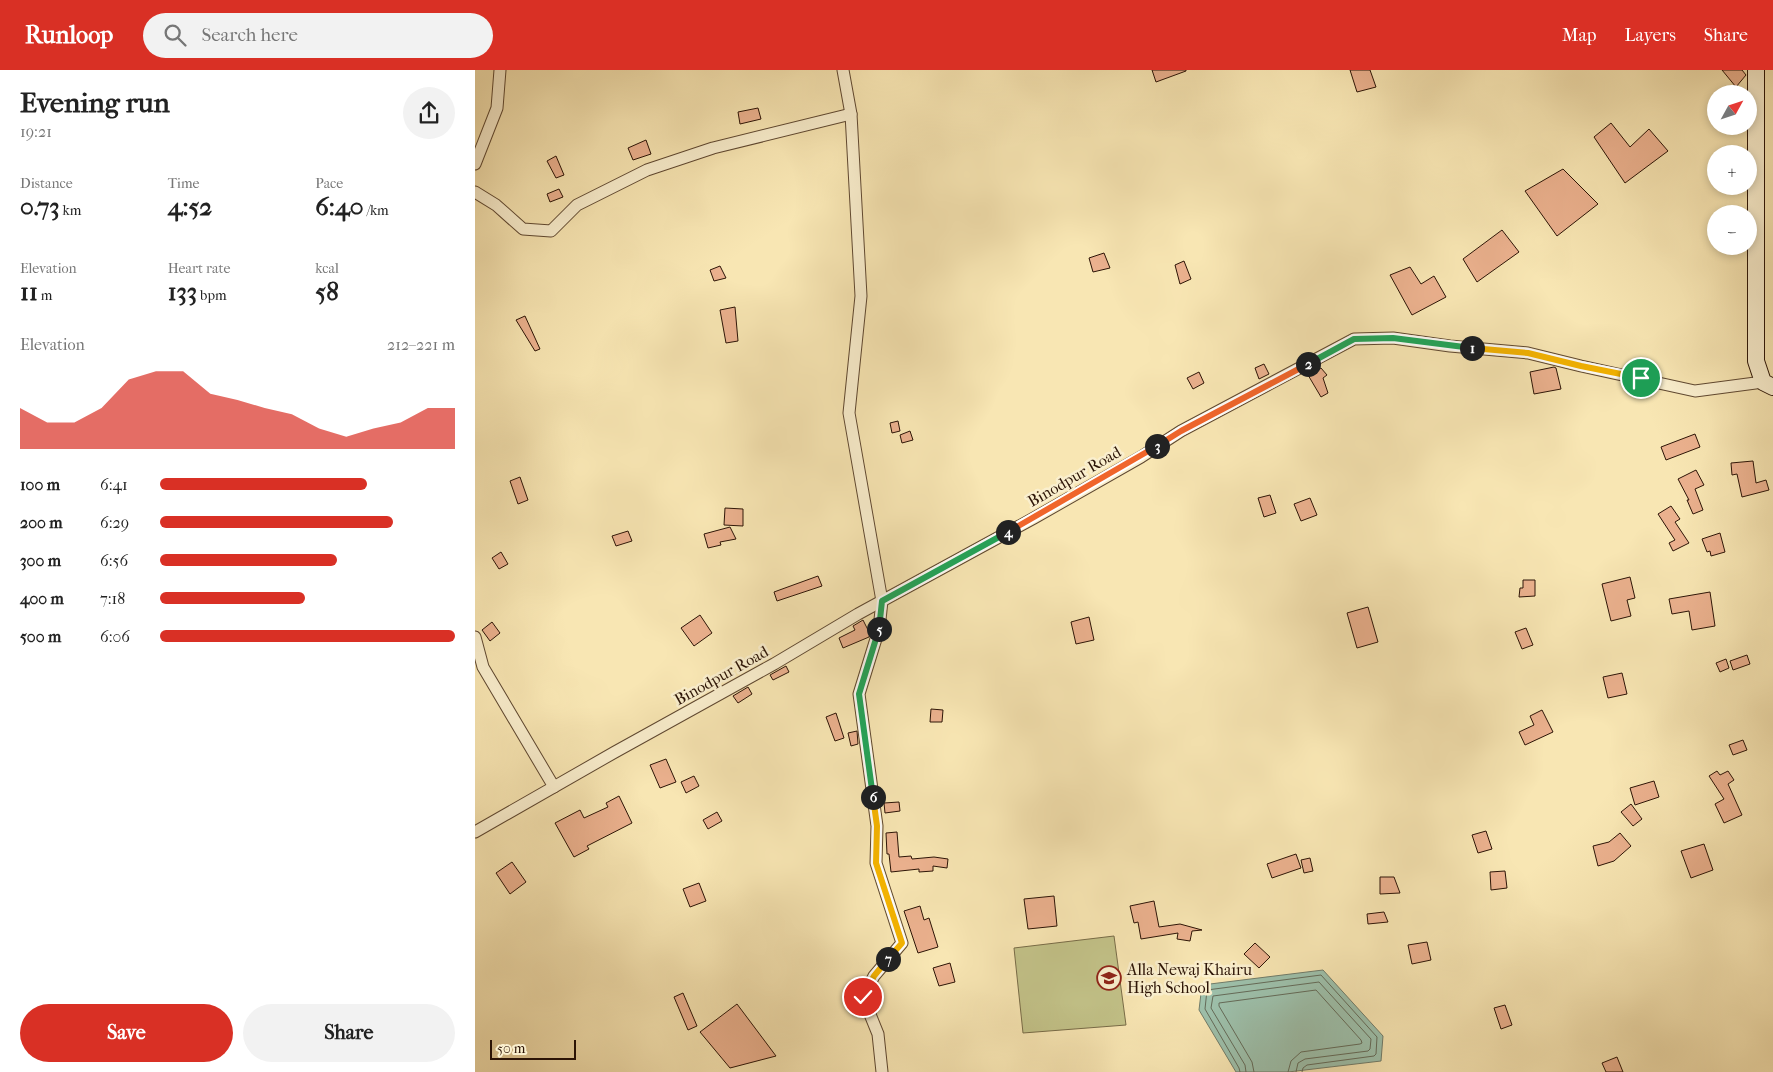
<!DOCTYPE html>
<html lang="en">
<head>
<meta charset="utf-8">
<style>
	:root { --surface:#fff; --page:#f2f2f2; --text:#222; --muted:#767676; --accent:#d93025 }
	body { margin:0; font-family:"IM FELL French Canon",serif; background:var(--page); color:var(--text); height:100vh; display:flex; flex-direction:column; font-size:19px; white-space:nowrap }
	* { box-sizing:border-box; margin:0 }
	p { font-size:16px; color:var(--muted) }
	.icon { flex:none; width:28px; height:28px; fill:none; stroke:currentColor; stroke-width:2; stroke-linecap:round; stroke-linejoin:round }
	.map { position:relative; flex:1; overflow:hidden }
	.drawer { display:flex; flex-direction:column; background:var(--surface); width:475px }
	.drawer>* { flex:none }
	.needle { width:32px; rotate:50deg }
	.fabs { position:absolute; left:1232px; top:15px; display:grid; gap:10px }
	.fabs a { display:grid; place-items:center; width:50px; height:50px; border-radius:50%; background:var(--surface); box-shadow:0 2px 8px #0003; font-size:25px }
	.scale { position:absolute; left:15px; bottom:12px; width:86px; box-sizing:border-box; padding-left:5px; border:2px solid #2c1406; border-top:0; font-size:14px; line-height:18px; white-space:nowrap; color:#2c1406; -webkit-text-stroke:4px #faefce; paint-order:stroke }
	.pin { position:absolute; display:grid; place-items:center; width:42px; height:42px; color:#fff; margin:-21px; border:2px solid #fff; border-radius:50%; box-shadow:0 1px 5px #0007 }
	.km { position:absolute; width:25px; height:25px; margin:-12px; border-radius:50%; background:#222; color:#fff; font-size:14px; line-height:25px; text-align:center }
	.round { display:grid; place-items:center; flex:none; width:52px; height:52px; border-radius:26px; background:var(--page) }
	.head { display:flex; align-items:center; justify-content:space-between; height:85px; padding:0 20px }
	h1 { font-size:28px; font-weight:700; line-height:38px }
	.stats { display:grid; grid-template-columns:repeat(3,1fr); gap:8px; height:85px; padding:5px 20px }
	.stats div { display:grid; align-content:center }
	.stats b { font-size:25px; font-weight:700 }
	.stats small { font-size:14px; font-weight:400 }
	.stats p { font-size:14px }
	.chart { height:140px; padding:10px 20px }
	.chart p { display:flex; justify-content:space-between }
	.chart svg { width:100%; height:90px; margin-top:5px; fill:var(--accent); opacity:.7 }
	.primary-button { display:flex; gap:10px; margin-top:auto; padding:10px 20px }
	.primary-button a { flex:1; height:58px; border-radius:30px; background:var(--accent); color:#fff; font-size:20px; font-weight:700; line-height:58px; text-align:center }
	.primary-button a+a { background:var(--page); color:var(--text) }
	ul { padding:0 20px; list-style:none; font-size:16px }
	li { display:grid; grid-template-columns:80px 60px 1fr; align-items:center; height:38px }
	li i { height:12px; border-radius:6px; background:var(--accent) }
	header { display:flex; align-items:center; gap:30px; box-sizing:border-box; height:70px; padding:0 25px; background:var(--accent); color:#fff }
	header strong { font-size:24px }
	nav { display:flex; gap:28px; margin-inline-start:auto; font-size:18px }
	.search { width:350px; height:45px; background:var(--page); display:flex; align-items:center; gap:12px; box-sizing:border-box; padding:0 18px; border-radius:28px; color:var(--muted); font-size:19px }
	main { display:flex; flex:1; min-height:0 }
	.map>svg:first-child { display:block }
	.green { fill:#c3c389; stroke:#786c48 }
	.water { fill:#9dc0ab; stroke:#707b69 }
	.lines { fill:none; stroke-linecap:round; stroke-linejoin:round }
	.shore { stroke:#646a58; stroke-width:1 }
	.building { fill:#ebb18e; stroke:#2c1406 }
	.street-casing { stroke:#5f4831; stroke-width:13 }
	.secondary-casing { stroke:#2c1406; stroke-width:18 }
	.street { stroke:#faefce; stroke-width:11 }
	.secondary { stroke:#faefce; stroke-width:16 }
	.split-1-casing { stroke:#fff; stroke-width:10 }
	.split-2-casing { stroke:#fff; stroke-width:10 }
	.split-3-casing { stroke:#fff; stroke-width:10 }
	.split-4-casing { stroke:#fff; stroke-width:10 }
	.split-5-casing { stroke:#fff; stroke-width:10 }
	.split-6-casing { stroke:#fff; stroke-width:10 }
	.split-7-casing { stroke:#fff; stroke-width:10 }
	.split-8-casing { stroke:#fff; stroke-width:10 }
	.split-1 { stroke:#f5b400; stroke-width:6 }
	.split-2 { stroke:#22a559; stroke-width:6 }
	.split-3 { stroke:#f0652b; stroke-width:6 }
	.split-4 { stroke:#f0652b; stroke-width:6 }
	.split-5 { stroke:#22a559; stroke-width:6 }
	.split-6 { stroke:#22a559; stroke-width:6 }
	.split-7 { stroke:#f5b400; stroke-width:6 }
	.split-8 { stroke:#f5b400; stroke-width:6 }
	.labels { text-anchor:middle; stroke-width:5; stroke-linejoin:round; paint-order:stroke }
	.street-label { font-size:16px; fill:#2c1406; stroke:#faefce }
	.poi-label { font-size:16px; fill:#2c1406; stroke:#faefce; text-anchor:start }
</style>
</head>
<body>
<header>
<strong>Runloop</strong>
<div class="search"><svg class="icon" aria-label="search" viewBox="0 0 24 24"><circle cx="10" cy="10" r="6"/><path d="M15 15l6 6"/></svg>Search here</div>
<nav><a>Map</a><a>Layers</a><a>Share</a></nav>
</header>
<main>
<section class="drawer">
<div class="head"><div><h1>Evening run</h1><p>19:21</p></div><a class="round"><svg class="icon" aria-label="share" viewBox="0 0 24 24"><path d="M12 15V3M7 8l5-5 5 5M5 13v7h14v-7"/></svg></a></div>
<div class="stats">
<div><p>Distance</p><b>0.73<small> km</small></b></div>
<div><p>Time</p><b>4:52</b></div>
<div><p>Pace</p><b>6:40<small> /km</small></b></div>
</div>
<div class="stats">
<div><p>Elevation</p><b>11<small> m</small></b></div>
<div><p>Heart rate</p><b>133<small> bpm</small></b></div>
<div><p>kcal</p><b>58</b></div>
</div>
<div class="chart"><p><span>Elevation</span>212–221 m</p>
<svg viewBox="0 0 160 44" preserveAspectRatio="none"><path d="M0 44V24L10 31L20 31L30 24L40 10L50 6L60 6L70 17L80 20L90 24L100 27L110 34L120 38L130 34L140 31L150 24L160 24V44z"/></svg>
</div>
<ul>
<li><b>100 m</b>6:41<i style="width:70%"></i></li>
<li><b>200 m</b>6:29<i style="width:79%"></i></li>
<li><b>300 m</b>6:56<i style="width:60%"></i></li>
<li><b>400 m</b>7:18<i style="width:49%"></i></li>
<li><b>500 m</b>6:06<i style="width:100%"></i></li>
</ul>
<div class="primary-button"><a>Save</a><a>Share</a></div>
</section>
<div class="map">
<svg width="1298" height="1002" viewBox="0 0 1298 1002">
	<rect width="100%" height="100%" fill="#f8e6b3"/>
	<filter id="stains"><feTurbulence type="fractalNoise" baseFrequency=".004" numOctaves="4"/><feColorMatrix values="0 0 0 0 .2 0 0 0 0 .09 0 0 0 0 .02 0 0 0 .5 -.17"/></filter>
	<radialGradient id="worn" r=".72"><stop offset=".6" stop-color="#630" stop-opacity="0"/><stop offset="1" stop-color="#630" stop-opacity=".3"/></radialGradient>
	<path class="green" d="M639 866 651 955 548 963 539 878Z"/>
	<path class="water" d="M848 900 908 966 906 991 813 1002H761L724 940 727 915Z"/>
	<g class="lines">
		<g class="shore">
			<path d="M765 1002 764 998 730 939 732 920 846 905 902 967 901 984 899 986 832 995 828 998 827 1002"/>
			<path d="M771 1002 770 995 736 938 738 926 844 912 896 969 895 979 893 981 830 989 823 993 821 1002"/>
			<path d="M779 1002 777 992 744 936V933L841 920 886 970 887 973 885 974 826 982 816 991 813 1002"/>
		</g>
	</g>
	<g class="building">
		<path d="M677 0H711V1L681 12Z"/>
		<path d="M875 0H895L901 17 882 22Z"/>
		<path d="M1247 0H1267L1271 5 1261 17Z"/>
		<path d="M283 38 286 49 265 54 263 42Z"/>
		<path d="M1136 53 1155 77 1174 59 1193 81 1150 113 1119 67Z"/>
		<path d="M171 70 176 84 158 90 153 78Z"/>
		<path d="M81 86 89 105 81 108 72 91Z"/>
		<path d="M1088 99 1123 134 1082 166 1050 121Z"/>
		<path d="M84 119 88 127 75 132 72 124Z"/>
		<path d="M1027 160 1044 182 1002 212 988 189Z"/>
		<path d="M629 183 635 198 618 202 614 188Z"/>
		<path d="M709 191 716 209 705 214 700 195Z"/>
		<path d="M245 196 251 208 239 211 235 200Z"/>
		<path d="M935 197 946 214 959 206 971 227 937 245 915 205Z"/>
		<path d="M260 237 263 271 251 273 245 240Z"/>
		<path d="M50 246 65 279 60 281 41 250Z"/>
		<path d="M789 294 794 304 784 309 780 298Z"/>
		<path d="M1079 297 1081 298 1086 319 1059 324 1055 302Z"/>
		<path d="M846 298 852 305 848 308 853 323 846 327 833 305Z"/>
		<path d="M724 302 729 313 718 319 712 308Z"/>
		<path d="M423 351 425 361 417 363 415 353Z"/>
		<path d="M435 361 438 370 427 373 425 365Z"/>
		<path d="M1220 364 1225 377 1191 390 1186 377Z"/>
		<path d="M1278 391 1281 413 1291 410 1294 420 1267 427 1262 404 1257 405 1256 393Z"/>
		<path d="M1221 400 1229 415 1220 419 1228 440 1218 444 1212 430H1214L1203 409Z"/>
		<path d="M45 407 53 430 43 434 35 411Z"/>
		<path d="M795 425 801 443 789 447 783 428Z"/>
		<path d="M835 428 842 445 826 451 819 434Z"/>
		<path d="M1196 436 1205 449 1200 452 1214 473 1198 481 1194 473 1200 470 1183 444Z"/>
		<path d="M250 438 268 439V456L249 455Z"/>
		<path d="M255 457 261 469 245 472 246 475 233 478 229 464Z"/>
		<path d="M153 461 157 471 141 476 137 466Z"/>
		<path d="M1245 463 1250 482 1236 486 1235 481 1232 482 1227 469Z"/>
		<path d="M26 482 33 494 24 499 17 488Z"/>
		<path d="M343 506 347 516 302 531 299 522Z"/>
		<path d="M1155 507 1160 528 1152 530 1156 546 1136 551 1127 514Z"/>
		<path d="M1048 510H1060V526L1044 527 1045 518H1048Z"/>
		<path d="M1235 522 1240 556 1217 560 1214 541 1197 544 1194 529Z"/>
		<path d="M893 537 903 572 882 578 872 543Z"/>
		<path d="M225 545 237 563 219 576 206 558Z"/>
		<path d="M614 547 619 570 601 574 596 552Z"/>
		<path d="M388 550 395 564 394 567 368 578 364 568 380 560 378 556Z"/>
		<path d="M17 552 25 563 15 571 7 560Z"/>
		<path d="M1051 558 1058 575 1047 579 1040 562Z"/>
		<path d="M1272 585 1275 594 1258 600 1255 591Z"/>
		<path d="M1251 589 1254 598 1245 602 1241 593Z"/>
		<path d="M311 596 314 602 298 610 295 605Z"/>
		<path d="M1147 603 1152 624 1133 628 1128 607Z"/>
		<path d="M273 617 277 624 263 633 258 626Z"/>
		<path d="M456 639 468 640 467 652H455Z"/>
		<path d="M1067 640 1078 662 1050 675 1044 662 1059 655 1055 646Z"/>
		<path d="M361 643 369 668 360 671 351 647Z"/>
		<path d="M382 661 383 674 376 676 373 663Z"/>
		<path d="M1268 670 1272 680 1258 685 1254 675Z"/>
		<path d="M191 689 201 712 185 718 175 695Z"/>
		<path d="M1242 701 1245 705 1253 701 1259 710 1253 714 1267 745 1249 753 1240 734 1249 729 1234 706Z"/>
		<path d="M219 706 224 716 211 723 206 712Z"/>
		<path d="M1179 711 1184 727 1160 735 1155 718Z"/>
		<path d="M144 726 157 753 112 776 114 779 99 787 80 753 105 740 109 748 133 737 131 733Z"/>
		<path d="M424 732 425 741 410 743 409 733Z"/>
		<path d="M1156 734 1167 749 1158 756 1146 742Z"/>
		<path d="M242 742 247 751 233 759 228 750Z"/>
		<path d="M1011 761 1017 779 1003 783 997 765Z"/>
		<path d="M422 762 424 787 436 786 437 789 459 787 473 789 472 798 458 796V801L444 802V799L416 802 414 784H412L411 763Z"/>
		<path d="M1145 763 1156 776 1139 791 1123 796 1118 776 1134 772Z"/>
		<path d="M1229 774 1238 800 1216 808 1206 781Z"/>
		<path d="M821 784 826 798 797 808 792 794Z"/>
		<path d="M835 788 838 801 829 803 826 790Z"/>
		<path d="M37 792 51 812 35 824 21 803Z"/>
		<path d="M1030 801 1032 818 1016 820 1015 802Z"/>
		<path d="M905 807H919L925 823 905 824Z"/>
		<path d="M224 813 231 831 215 837 208 819Z"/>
		<path d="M579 826 582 856 553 859 549 829Z"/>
		<path d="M679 831 684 857 705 854 727 860 717 861 715 871 702 869 703 863 666 869 663 852 659 853 655 836Z"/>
		<path d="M445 836 449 850 454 848 463 877 443 883 429 841Z"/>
		<path d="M909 842 913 852 893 854 892 844Z"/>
		<path d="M952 872 956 890 937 894 933 875Z"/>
		<path d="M780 873 795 887 784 898 769 884Z"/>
		<path d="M475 893 480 912 464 916 458 898Z"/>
		<path d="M208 923 222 956 213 960 199 927Z"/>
		<path d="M262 934 301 986 255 998 225 962Z"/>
		<path d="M1030 935 1037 955 1026 959 1019 938Z"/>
		<path d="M1142 987 1148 1002H1131L1127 993Z"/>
	</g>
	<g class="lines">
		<g class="street-casing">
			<g id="street">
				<path d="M368 0 376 44 386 226 374 343 407 531 404 559 384 624 402 756 401 793 427 873 399 906 388 927 403 964 407 1002"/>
				<path d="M0 94 22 38 25 0"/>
				<path d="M0 122 21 135 48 159 76 161 102 135 172 100 238 78 376 44"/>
				<path d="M0 567 8 597 79 717"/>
				<path d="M0 762 140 682 299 594 383 544 559 448 666 387 706 361 879 269 918 268 975 276 1053 283 1106 296 1220 321 1288 312"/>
			</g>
		</g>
		<g class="secondary-casing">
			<path id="secondary" d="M1281 0V291L1288 312 1298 317"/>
		</g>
		<use href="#street" class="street"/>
		<use href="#secondary" class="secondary"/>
	</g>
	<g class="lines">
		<g class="split-1-casing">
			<path id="split-1" d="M997 278 1053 283 1106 296 1166 308"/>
		</g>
		<g class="split-2-casing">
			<path id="split-2" d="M833 294 879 269 918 268 997 278"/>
		</g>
		<g class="split-3-casing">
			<path id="split-3" d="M682 376 706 361 833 294"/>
		</g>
		<g class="split-4-casing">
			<path id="split-4" d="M533 462 682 376"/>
		</g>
		<g class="split-5-casing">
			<path id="split-5" d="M404 559 407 531 533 462"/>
		</g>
		<g class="split-6-casing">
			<path id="split-6" d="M398 727 384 624 404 559"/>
		</g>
		<g class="split-7-casing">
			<path id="split-7" d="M398 727 402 756 401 793 427 873 413 889"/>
		</g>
		<g class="split-8-casing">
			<path id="split-8" d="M388 927 399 906 413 889"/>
		</g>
		<use href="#split-1" class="split-1"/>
		<use href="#split-2" class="split-2"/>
		<use href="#split-3" class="split-3"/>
		<use href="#split-4" class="split-4"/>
		<use href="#split-5" class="split-5"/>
		<use href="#split-6" class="split-6"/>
		<use href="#split-7" class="split-7"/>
		<use href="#split-8" class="split-8"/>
	</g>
	<defs>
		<g id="school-ring" transform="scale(1.25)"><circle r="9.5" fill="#faefce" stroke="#8f2418" stroke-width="1.5"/><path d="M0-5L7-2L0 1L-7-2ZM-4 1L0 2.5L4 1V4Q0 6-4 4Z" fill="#8f2418"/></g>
	</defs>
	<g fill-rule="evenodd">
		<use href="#school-ring" x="634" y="908"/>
	</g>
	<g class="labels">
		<g class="street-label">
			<text transform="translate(599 406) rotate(-30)" y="6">Binodpur Road</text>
			<text transform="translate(246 605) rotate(-29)" y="6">Binodpur Road</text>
		</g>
		<g class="poi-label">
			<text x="652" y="905">Alla Newaj Khairu<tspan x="652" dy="18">High School</tspan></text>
		</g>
	</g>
	<rect width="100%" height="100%" filter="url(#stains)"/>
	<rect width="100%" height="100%" fill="url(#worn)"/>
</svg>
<div class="fabs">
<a><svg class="needle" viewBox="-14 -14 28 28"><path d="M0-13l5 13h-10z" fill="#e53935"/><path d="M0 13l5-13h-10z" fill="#767676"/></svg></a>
<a>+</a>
<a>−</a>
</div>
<div class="scale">50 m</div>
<div class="pin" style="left:1166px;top:308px;background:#1e9e55"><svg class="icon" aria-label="arrive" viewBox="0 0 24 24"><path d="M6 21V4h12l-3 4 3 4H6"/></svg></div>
<div class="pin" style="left:388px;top:927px;background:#d93025"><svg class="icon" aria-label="check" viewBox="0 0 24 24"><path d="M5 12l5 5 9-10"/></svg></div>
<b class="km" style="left:997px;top:278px">1</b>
<b class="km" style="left:833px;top:294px">2</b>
<b class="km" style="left:682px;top:376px">3</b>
<b class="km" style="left:533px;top:462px">4</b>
<b class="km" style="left:404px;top:559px">5</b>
<b class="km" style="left:398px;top:727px">6</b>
<b class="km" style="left:413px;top:889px">7</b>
</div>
</main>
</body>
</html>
